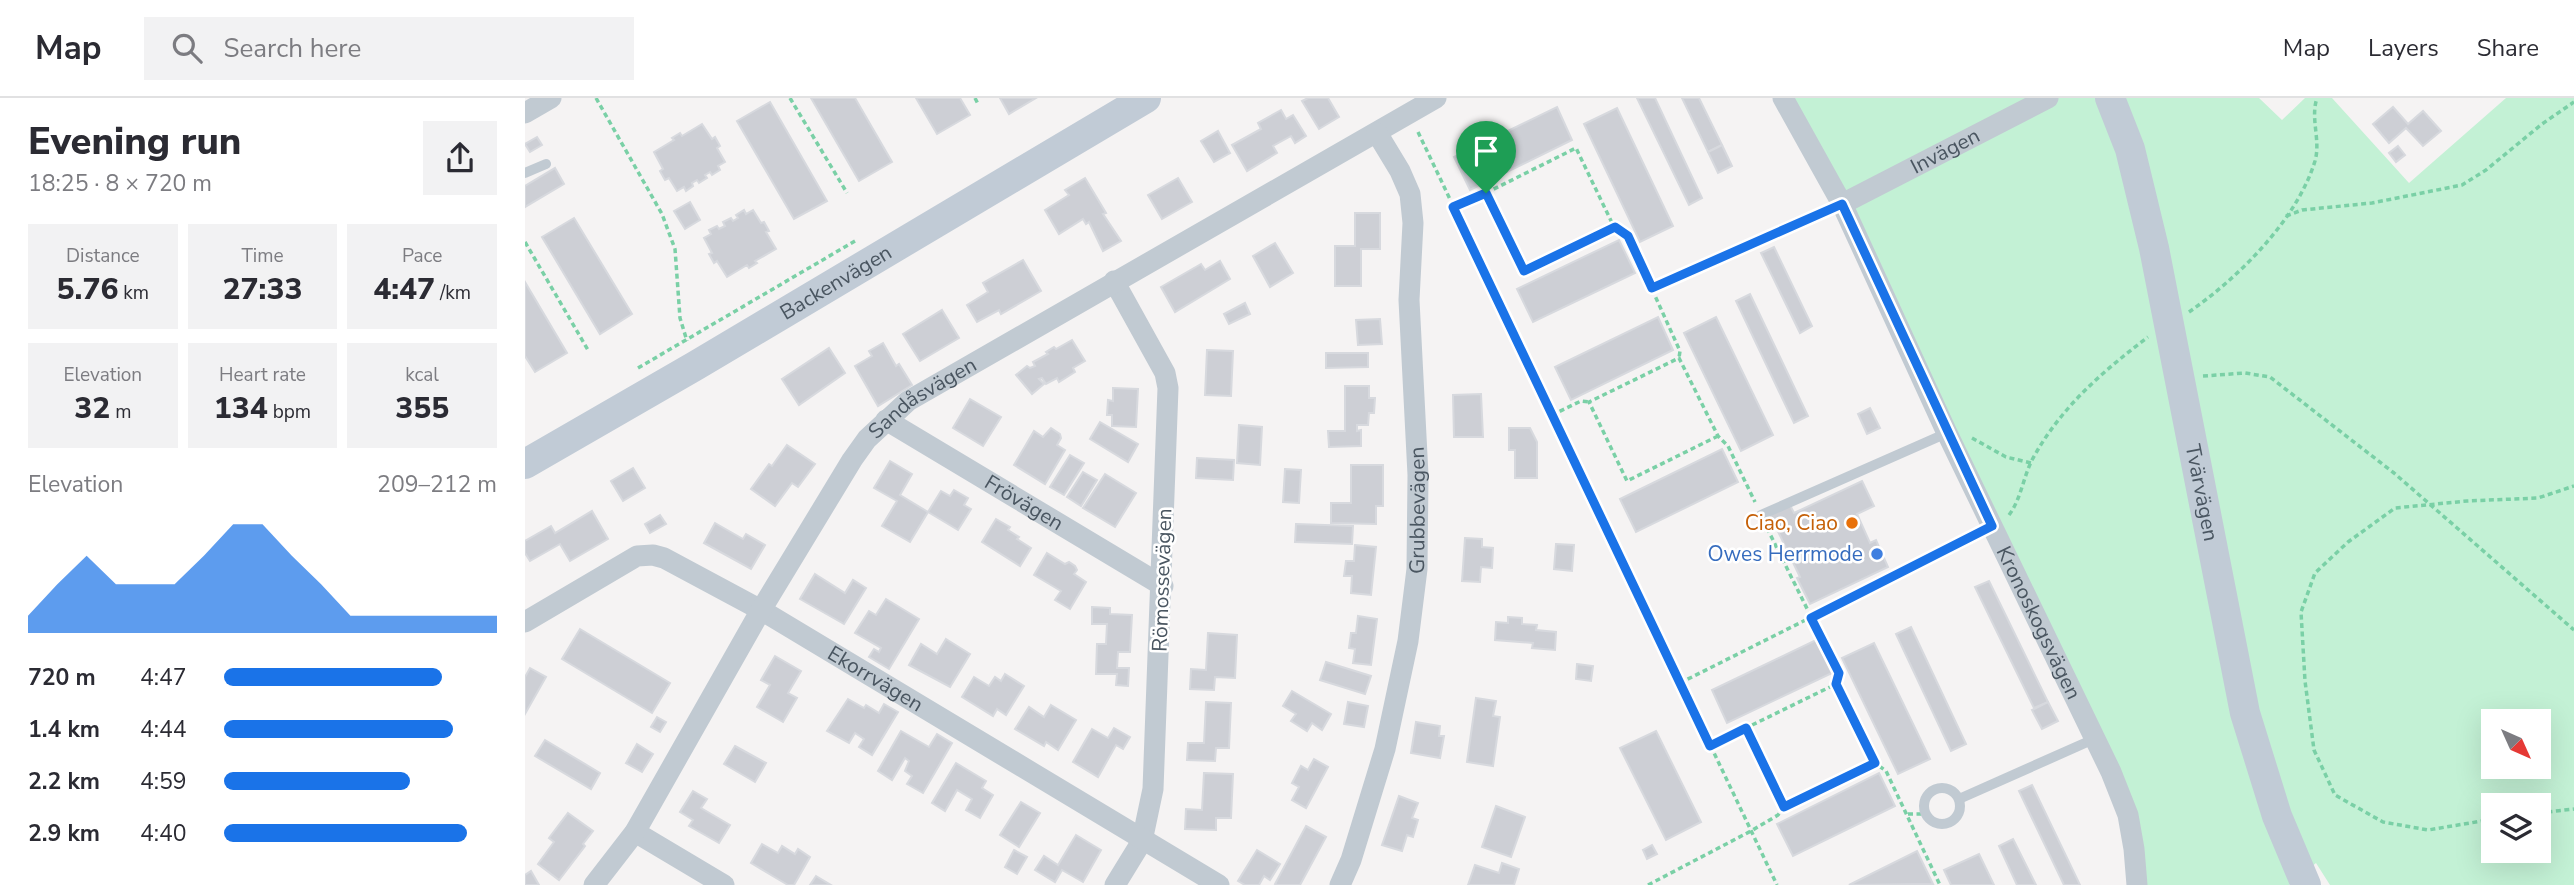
<!DOCTYPE html>
<html lang="en">
<head>
<meta charset="utf-8">
<style>
	:root { --surface:#fff; --page:#f2f2f3; --text:#2b2b33; --muted:#7c7c81; --line:#e1e1e2; --accent:#1a73e8 }
	body { margin:0; font-family:"Nunito Sans",sans-serif; background:var(--page); color:var(--text); height:100vh; display:flex; flex-direction:column; font-size:26px; white-space:nowrap }
	* { box-sizing:border-box; margin:0 }
	p { font-size:23px; color:var(--muted) }
	.icon { flex:none; width:38px; height:38px; fill:none; stroke:currentColor; stroke-width:2; stroke-linecap:round; stroke-linejoin:round }
	.map { position:relative; flex:1; overflow:hidden }
	.sheet { display:flex; flex-direction:column; background:var(--surface); width:525px }
	.sheet>* { flex:none }
	.needle { width:46px; rotate:135deg }
	.controls { position:absolute; left:1956px; top:611px; display:grid; gap:14px }
	.controls a { display:grid; place-items:center; width:70px; height:70px; border-radius:0px; background:var(--surface); box-shadow:0 7px 28px #0002; font-size:35px }
	.pin { position:absolute; display:grid; place-items:center; width:60px; height:60px; color:#fff; margin:-72px -30px; border-radius:50% 50% 50% 0; rotate:-45deg; box-shadow:0 0 7px #0007 }
	.pin .icon { rotate:45deg }
	.round { display:grid; place-items:center; flex:none; width:74px; height:74px; border-radius:0px; background:var(--page) }
	.head { display:flex; align-items:center; justify-content:space-between; height:119px; padding:0 28px }
	h1 { font-size:38px; font-weight:800; line-height:52px }
	.metrics { display:grid; grid-template-columns:repeat(3,1fr); gap:10px; height:119px; padding:7px 28px }
	.metrics div { display:grid; align-content:center; border-radius:0px; background:var(--page); text-align:center }
	.metrics b { font-size:30px; font-weight:800 }
	.metrics small { font-size:19px; font-weight:400 }
	.metrics p { font-size:19px }
	.chart { height:196px; padding:14px 28px }
	.chart p { display:flex; justify-content:space-between }
	.chart svg { width:100%; height:126px; margin-top:7px; fill:var(--accent); opacity:.7 }
	ul { padding:0 28px; list-style:none; font-size:23px }
	li { display:grid; grid-template-columns:112px 84px 1fr; align-items:center; height:52px }
	li i { height:18px; border-radius:9px; background:var(--accent) }
	header { display:flex; align-items:center; gap:42px; box-sizing:border-box; height:98px; padding:0 35px; background:var(--surface); border-bottom:2px solid var(--line) }
	header strong { font-size:33px }
	nav { display:flex; gap:38px; margin-inline-start:auto; font-size:24px }
	.search { width:490px; height:63px; background:var(--page); display:flex; align-items:center; gap:18px; box-sizing:border-box; padding:0 24px; border-radius:0px; color:var(--muted); font-size:26px }
	main { display:flex; flex:1; min-height:0 }
	.map>svg:first-child { display:block }
	.green { fill:#c3f1d5; fill-rule:evenodd }
	.building { fill:#cdcfd5; stroke:#d7d9de; stroke-width:2 }
	.lines { fill:none; stroke-linecap:round; stroke-linejoin:round }
	.path { stroke:#7ad0a6; stroke-width:3.5; stroke-dasharray:5 3.5; stroke-linecap:butt }
	.lane { stroke:#c1cad2; stroke-width:10 }
	.street { stroke:#c1cad2; stroke-width:21 }
	.secondary { stroke:#c1cbd6; stroke-width:30 }
	.route-casing { stroke:#fff; stroke-width:14 }
	.route { stroke:#1a73e8; stroke-width:9 }
	.food-dot { fill:#e8710a; stroke:#fff; stroke-width:2.5 }
	.shop-dot { fill:#3f7fe0; stroke:#fff; stroke-width:2.5 }
	.labels { text-anchor:middle; stroke-width:5; stroke-linejoin:round; paint-order:stroke }
	.street-label { font-size:21px; fill:#4a5661; stroke:#fff }
	.food-label { font-size:21px; fill:#c56008; stroke:#fff; text-anchor:end }
	.shop-label { font-size:21px; fill:#366cbe; stroke:#fff; text-anchor:end }
</style>
</head>
<body>
<header>
<strong>Map</strong>
<div class="search"><svg class="icon" aria-label="search" viewBox="0 0 24 24"><circle cx="10" cy="10" r="6"/><path d="M15 15l6 6"/></svg>Search here</div>
<nav><a>Map</a><a>Layers</a><a>Share</a></nav>
</header>
<main>
<section class="sheet">
<div class="head"><div><h1>Evening run</h1><p>18:25 · 8 × 720 m</p></div><a class="round"><svg class="icon" aria-label="share" viewBox="0 0 24 24"><path d="M12 15V3M7 8l5-5 5 5M5 13v7h14v-7"/></svg></a></div>
<div class="metrics">
<div><p>Distance</p><b>5.76<small> km</small></b></div>
<div><p>Time</p><b>27:33</b></div>
<div><p>Pace</p><b>4:47<small> /km</small></b></div>
</div>
<div class="metrics">
<div><p>Elevation</p><b>32<small> m</small></b></div>
<div><p>Heart rate</p><b>134<small> bpm</small></b></div>
<div><p>kcal</p><b>355</b></div>
</div>
<div class="chart"><p><span>Elevation</span>209–212 m</p>
<svg viewBox="0 0 160 44" preserveAspectRatio="none"><path d="M0 44V38L10 27L20 17L30 27L40 27L50 27L60 17L70 6L80 6L90 17L100 27L110 38L120 38L130 38L140 38L150 38L160 38V44z"/></svg>
</div>
<ul>
<li><b>720 m</b>4:47<i style="width:80%"></i></li>
<li><b>1.4 km</b>4:44<i style="width:84%"></i></li>
<li><b>2.2 km</b>4:59<i style="width:68%"></i></li>
<li><b>2.9 km</b>4:40<i style="width:89%"></i></li>
</ul>
</section>
<div class="map">
<svg width="2049" height="787" viewBox="0 0 2049 787">
	<rect width="100%" height="100%" fill="#f5f3f3"/>
	<path class="green" d="M1258 0H1734L1757 22 1780 0H1807L1884 85 1981 0H2049V787H1805L1791 765 1764 787H1612L1603 717ZM1969 623H2014V668H1969ZM1969 707H2014V752H1969Z"/>
	<g class="building">
		<path d="M286 0H330L367 64 334 83Z"/>
		<path d="M391 0H435L445 17 412 36Z"/>
		<path d="M475 0H511L484 16Z"/>
		<path d="M783 0H803L814 19 794 31 777 3Z"/>
		<path d="M1112 0H1130L1177 100 1164 107Z"/>
		<path d="M1157 0H1174L1197 47 1183 54Z"/>
		<path d="M245 4 302 103 269 121 212 23Z"/>
		<path d="M1032 9 1047 42 945 92 929 59Z"/>
		<path d="M1868 9 1883 26 1898 13 1916 33 1898 48 1881 30 1864 45 1848 26Z"/>
		<path d="M1092 10 1148 128 1115 144 1059 26Z"/>
		<path d="M756 12 761 21 768 17 781 38 770 45 766 38 748 48 752 55 722 73 707 47 736 31 733 25Z"/>
		<path d="M177 26 187 41 190 39 195 48 192 50 200 64 193 68 195 72 187 77 185 74 180 77 182 80 174 85 172 82 167 85 168 88 161 93 159 89 152 93 144 80 140 82 135 73 138 71 129 54 149 42 147 40 155 35 157 38Z"/>
		<path d="M693 33 705 55 689 64 676 43Z"/>
		<path d="M12 39 17 47 5 54 0 46Z"/>
		<path d="M1197 47 1207 68 1193 75 1183 54Z"/>
		<path d="M1873 48 1880 57 1871 64 1864 55Z"/>
		<path d="M30 70 39 86 0 109V88Z"/>
		<path d="M560 80 581 115 578 116 596 143 578 153 564 124 561 126 558 121 534 136 520 112 544 97 540 92Z"/>
		<path d="M653 80 667 104 637 121 623 97Z"/>
		<path d="M165 104 175 122 160 131 149 113Z"/>
		<path d="M219 112 221 116 228 112 236 125 239 124 244 133 241 134 251 151 230 163 232 165 224 170 222 167 202 179 192 163 189 165 184 156 187 155 179 140 186 136 184 132 192 128 194 131 200 128 198 124 206 120 208 123 213 120 211 117Z"/>
		<path d="M830 115H855V151H836V188H810V148H830Z"/>
		<path d="M49 120 107 216 75 236 17 139Z"/>
		<path d="M1094 142 1110 175 1008 224 992 191Z"/>
		<path d="M750 145 768 175 745 189 728 158Z"/>
		<path d="M1249 149 1287 228 1275 235 1236 155Z"/>
		<path d="M498 162 516 193 476 216 474 212 452 224 442 207 463 194 458 185Z"/>
		<path d="M695 163 705 181 650 214 636 189 676 166 680 172Z"/>
		<path d="M0 184 42 255 10 274 0 258Z"/>
		<path d="M1225 196 1283 318 1269 325 1211 203Z"/>
		<path d="M720 205 725 216 704 226 699 216Z"/>
		<path d="M417 212 434 240 395 263 378 236Z"/>
		<path d="M1133 219 1148 252 1046 302 1030 269Z"/>
		<path d="M1191 219 1248 337 1216 353 1159 235Z"/>
		<path d="M855 221 857 246 833 247 831 222Z"/>
		<path d="M547 242 560 263 548 270 550 274 534 284 532 280 521 286 517 280 514 281 519 286 507 296 491 277 502 268 505 270 510 268 508 264 523 256 521 254 529 249 531 251Z"/>
		<path d="M358 245 371 268 374 266 387 287 353 308 330 268 347 258 344 253Z"/>
		<path d="M304 250 320 275 274 307 257 281Z"/>
		<path d="M682 252 708 253 706 298 680 297Z"/>
		<path d="M801 255H843V269L801 270Z"/>
		<path d="M820 288H844V300H850L849 315H844L843 327H832V333L836 332V348L804 349 803 333H820Z"/>
		<path d="M588 290 613 291 611 329 587 328V317H582L583 302 588 303Z"/>
		<path d="M956 296 958 339H929L928 297Z"/>
		<path d="M445 301 476 319 458 348 428 330Z"/>
		<path d="M1345 310 1355 330 1342 336 1333 316Z"/>
		<path d="M575 324 613 346 603 364 565 341Z"/>
		<path d="M714 327 737 329 735 367 712 365Z"/>
		<path d="M526 330 535 336 536 340 532 347 540 352 520 386 489 367 509 333 518 339Z"/>
		<path d="M984 330H1005L1012 344V380H990V352H984Z"/>
		<path d="M262 347 290 366 273 389 267 385 250 408 226 391 244 366 247 368Z"/>
		<path d="M1197 351 1213 384 1111 434 1095 401Z"/>
		<path d="M545 357 559 365 539 397 525 389Z"/>
		<path d="M672 360 709 362 708 382 671 380Z"/>
		<path d="M365 363 387 376 375 397 403 414 385 444 357 428 372 403 349 390Z"/>
		<path d="M826 367H858V408H851V426L806 425V405H826Z"/>
		<path d="M108 370 120 390 98 403 86 383Z"/>
		<path d="M760 371 776 372 774 405 758 404Z"/>
		<path d="M558 374 572 382 556 408 542 399Z"/>
		<path d="M580 376 611 395 590 429 558 410Z"/>
		<path d="M1337 383 1349 408 1332 416 1345 445 1351 442 1363 469 1285 506 1272 480 1275 479 1245 417 1265 407 1269 415Z"/>
		<path d="M429 392 443 400 439 407 446 411 433 432 403 414 416 393 425 398Z"/>
		<path d="M67 413 83 441 45 463 35 446 5 463 0 455V443L26 428 30 435Z"/>
		<path d="M135 417 141 426 125 435 120 426Z"/>
		<path d="M471 421 485 429 483 432 494 439 492 441 506 450 495 468 457 444Z"/>
		<path d="M190 425 218 441 221 436 240 447 226 471 179 445Z"/>
		<path d="M771 426 828 428 827 446 770 444Z"/>
		<path d="M940 440 957 441V449L968 450 967 470 956 469 955 484 937 483Z"/>
		<path d="M1031 446 1049 447 1047 473 1029 471Z"/>
		<path d="M830 447 851 449 846 497 826 495 827 478H819L821 463H829Z"/>
		<path d="M522 455 540 466 544 464 550 468 552 472 549 476 561 484 545 511 530 502 536 493 509 477Z"/>
		<path d="M290 476 320 495 328 482 341 490 319 526 275 501Z"/>
		<path d="M1464 483 1523 604 1509 610 1450 489Z"/>
		<path d="M361 501 394 521 364 571 344 559 349 551 354 554 356 550 330 535 344 513 351 517Z"/>
		<path d="M567 509 585 510V516L607 517 605 554H593L592 570H604L603 588 591 587 592 576H571L572 546H581L582 526H567Z"/>
		<path d="M833 518 852 521 846 567 828 565 830 551 824 550 826 535H831Z"/>
		<path d="M983 519 997 520V526L1012 527 1011 532 1031 534 1030 552 1007 550 1008 545 970 542 971 524 983 525Z"/>
		<path d="M1386 529 1441 646 1426 653 1371 536Z"/>
		<path d="M55 531 145 585 127 615 37 561Z"/>
		<path d="M683 535 712 537 710 580 690 579 689 592 665 591 666 571 681 572Z"/>
		<path d="M421 541 445 556 425 589 384 567 396 546 412 556Z"/>
		<path d="M1291 542 1307 575 1202 625 1187 592Z"/>
		<path d="M1349 545 1405 661 1373 676 1317 560Z"/>
		<path d="M250 558 276 573 263 595 272 600 258 624 232 609 245 587 236 582Z"/>
		<path d="M801 564 846 578 840 596 795 582Z"/>
		<path d="M1052 566 1068 568 1066 583 1051 581Z"/>
		<path d="M5 570 21 579 0 616V579Z"/>
		<path d="M480 576 499 588 481 617 472 611 468 618 437 599 449 579 464 588 470 579 476 583Z"/>
		<path d="M767 593 806 616 797 632 787 625 782 633 766 623 771 616 758 608Z"/>
		<path d="M951 600 971 603 968 618 975 619 968 668 942 664Z"/>
		<path d="M323 601 339 610 341 607 354 615 359 606 373 614 347 657 334 649 339 641 330 635 324 645 302 633Z"/>
		<path d="M681 604 706 605 704 650H691L690 663 662 662 663 645H679Z"/>
		<path d="M823 604 843 608 839 629 819 626Z"/>
		<path d="M1523 604 1533 623 1517 631 1507 612Z"/>
		<path d="M526 607 551 622 533 652 521 644 519 648 490 631 504 609 519 619Z"/>
		<path d="M132 619 141 624 135 634 126 629Z"/>
		<path d="M891 624 915 628 914 638H919L915 660 886 655Z"/>
		<path d="M589 630 605 639 598 651 591 647 573 679 548 664 567 631 583 640Z"/>
		<path d="M376 633 404 649 412 636 427 645 398 695 382 686 387 678 380 673 384 663 380 660 367 682 353 673Z"/>
		<path d="M1131 633 1176 724 1141 742 1095 650Z"/>
		<path d="M20 642 75 675 66 691 10 658Z"/>
		<path d="M112 646 128 656 117 674 101 665Z"/>
		<path d="M210 648 241 665 230 684 199 666Z"/>
		<path d="M789 661 803 669 781 710 767 702 774 689 767 685 776 668 783 672Z"/>
		<path d="M431 665 461 683 457 690 468 697 455 720 441 712 447 701 432 692 420 713 407 705Z"/>
		<path d="M679 675 708 676 706 720H691V732L660 731 661 711 677 712Z"/>
		<path d="M1354 675 1370 708 1268 758 1252 726Z"/>
		<path d="M1507 687 1555 787H1539L1494 693Z"/>
		<path d="M168 693 182 701 176 710 205 727 194 745 164 728 168 722 155 714Z"/>
		<path d="M874 698 893 705 887 720 893 722 888 739 882 737 877 753 857 747Z"/>
		<path d="M496 704 515 715 494 749 475 737Z"/>
		<path d="M971 708 1000 719 986 759 957 749Z"/>
		<path d="M43 715 68 733 58 746 60 748 34 782 13 766 29 744 24 740Z"/>
		<path d="M781 728 801 739 775 787H752L750 786Z"/>
		<path d="M551 737 576 752 558 784 537 772 530 784 510 772 519 758 533 767Z"/>
		<path d="M1488 741 1511 787H1492L1474 748Z"/>
		<path d="M237 746 253 755 257 748 270 756 273 751 285 759 269 787H263L226 765Z"/>
		<path d="M1127 747 1132 756 1122 761 1118 752Z"/>
		<path d="M489 752 502 759 492 776 480 769Z"/>
		<path d="M732 752 755 766 745 782 739 778 734 787H720L713 783Z"/>
		<path d="M1392 753 1408 786 1324 787Z"/>
		<path d="M1454 756 1469 787H1426L1419 772Z"/>
		<path d="M977 765 994 771 989 787H943L950 767 974 775Z"/>
		<path d="M6 773 14 787H0V777Z"/>
		<path d="M291 778 306 787H285Z"/>
	</g>
	<g class="lines">
		<g class="path">
			<path d="M71 0 137 116 150 151 155 220 162 243"/>
			<path d="M265 0 322 95"/>
			<path d="M450 0 453 6"/>
			<path d="M893 34 1252 787"/>
			<path d="M928 109 961 95"/>
			<path d="M1761 118 1777 112 1847 105 1937 87 1961 72 2017 26 2049 4"/>
			<path d="M1089 129 999 173 961 95 1051 50 1089 129 1103 138 1155 253 1154 260"/>
			<path d="M0 144 63 252"/>
			<path d="M1127 190 1147 181"/>
			<path d="M1664 214C1713 180 1772 122 1790 63 1796 42 1785 21 1792 0"/>
			<path d="M113 270 330 143"/>
			<path d="M1678 278 1720 275 1745 279 1869 375 2049 532"/>
			<path d="M1027 317 1056 303 1064 304"/>
			<path d="M1193 338 1102 383 1064 304 1154 260 1193 338 1203 348 1230 404"/>
			<path d="M1447 340 1481 359 1506 365"/>
			<path d="M1484 417C1496 401 1498 380 1507 362 1535 310 1577 274 1623 239"/>
			<path d="M1242 430 1314 575 1311 586"/>
			<path d="M1155 585 1450 437"/>
			<path d="M1185 648 1221 630"/>
			<path d="M1350 665 1259 709 1221 630 1311 586 1350 665 1361 673 1415 787"/>
			<path d="M2014 715 2049 711"/>
			<path d="M1383 716H1401"/>
			<path d="M1969 721 1903 732 1858 724 1810 697 1789 652 1780 583 1776 514 1790 475 1823 444 1870 410 1942 403 2013 400 2049 388"/>
			<path d="M1123 787 1226 733 1253 717 1259 709"/>
		</g>
		<g class="lane">
			<path d="M0 75 21 66"/>
			<path d="M1159 176 1317 106"/>
			<path d="M1236 417 1422 335"/>
			<circle cx="1417" cy="708" r="18"/>
			<path d="M1434 701 1569 641"/>
		</g>
		<g class="street">
			<path id="s1" d="M1258 0 1317 106 1422 335 1586 674 1603 717 1609 751 1612 787"/>
			<path d="M0 15 26 0"/>
			<path id="s2" d="M1317 106 1523 0"/>
			<path d="M589 183 640 275 643 290 628 691 617 743 590 787"/>
			<path id="s3" d="M361 322 638 488"/>
			<path id="s4" d="M0 524 112 458 128 457 139 460 236 512 694 787"/>
			<path d="M110 734 199 787"/>
			<path id="s5" d="M69 787 110 734 236 512 327 362 342 341 383 303 911 0"/>
			<path id="s6" d="M815 787 826 762 860 651 883 543 892 471 893 377 884 202 888 125 885 96 875 73 852 35"/>
		</g>
		<g class="secondary">
			<path id="s7" d="M1585 0 1605 51 1629 150 1720 615 1752 718 1781 787"/>
			<path id="s8" d="M0 366 170 268 621 0"/>
		</g>
	</g>
	<g class="lines">
		<g class="route-casing">
			<path id="route" d="M961 95 999 173 1090 129 1103 138 1127 190 1317 106 1467 428 1286 520 1314 575 1311 586 1350 665 1259 709 1221 630 1185 648 928 109Z"/>
		</g>
		<use href="#route" class="route"/>
	</g>
	<circle class="food-dot" cx="1327" cy="425" r="7"/>
	<circle class="shop-dot" cx="1352" cy="456" r="7"/>
	<g class="labels">
		<g class="street-label">
			<text dy="7" stroke="none"><textPath href="#s2" startOffset="116">Invägen</textPath></text>
			<text dy="7" stroke="none"><textPath href="#s8" startOffset="360">Backenvägen</textPath></text>
			<text dy="7" stroke="none"><textPath href="#s5" startOffset="593">Sandåsvägen</textPath></text>
			<text dy="7" stroke="none"><textPath href="#s7" startOffset="406">Tvärvägen</textPath></text>
			<text dy="7" stroke="none"><textPath href="#s3" startOffset="161">Frövägen</textPath></text>
			<text dy="7" stroke="none"><textPath href="#s6" startOffset="385">Grubbevägen</textPath></text>
			<text transform="translate(637 482) rotate(-88)" y="7">Römossevägen</text>
			<text dy="7" stroke="none"><textPath href="#s1" startOffset="584">Kronoskogsvägen</textPath></text>
			<text dy="7" stroke="none"><textPath href="#s4" startOffset="401">Ekorrvägen</textPath></text>
		</g>
		<g class="food-label">
			<text x="1313" y="432">Ciao, Ciao</text>
		</g>
		<g class="shop-label">
			<text x="1338" y="463">Owes Herrmode</text>
		</g>
	</g>
</svg>
<div class="controls">
<a><svg class="needle" viewBox="-14 -14 28 28"><path d="M0-13l5 13h-10z" fill="#e53935"/><path d="M0 13l5-13h-10z" fill="#7c7c81"/></svg></a>
<a><svg class="icon" aria-label="layers" viewBox="0 0 24 24"><path d="M12 4l9 5-9 5-9-5zM3 14l9 5 9-5"/></svg></a>
</div>
<div class="pin" style="left:961px;top:95px;background:#1e9e55"><svg class="icon" aria-label="arrive" viewBox="0 0 24 24"><path d="M6 21V4h12l-3 4 3 4H6"/></svg></div>
</div>
</main>
</body>
</html>
